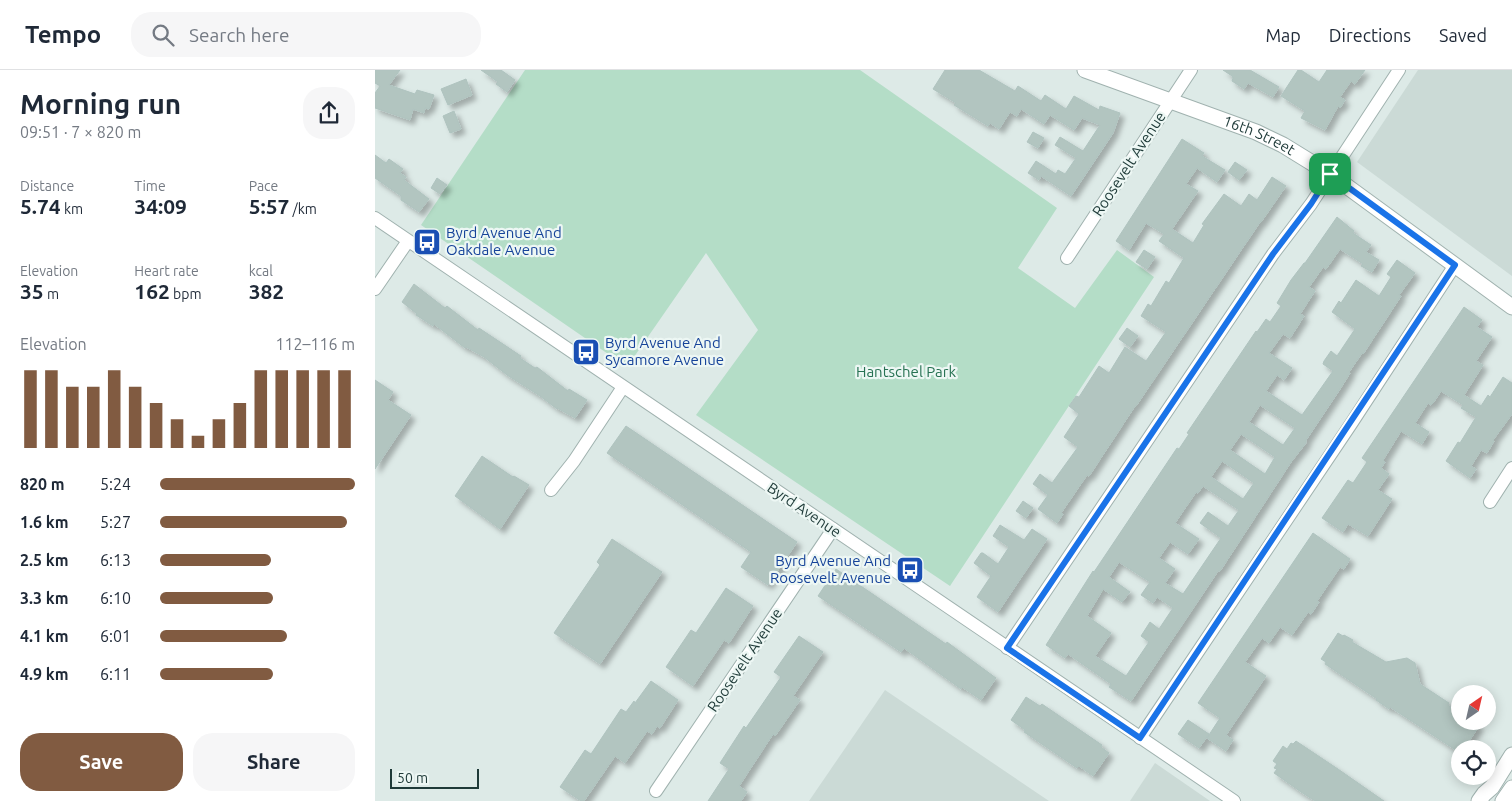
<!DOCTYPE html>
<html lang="en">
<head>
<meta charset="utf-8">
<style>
	:root { --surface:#fff; --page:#f6f6f7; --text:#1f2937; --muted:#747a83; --line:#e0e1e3; --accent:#815b41 }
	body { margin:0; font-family:Ubuntu,sans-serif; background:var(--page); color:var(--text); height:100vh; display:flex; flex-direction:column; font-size:19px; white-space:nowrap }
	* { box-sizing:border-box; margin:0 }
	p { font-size:16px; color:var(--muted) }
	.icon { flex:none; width:28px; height:28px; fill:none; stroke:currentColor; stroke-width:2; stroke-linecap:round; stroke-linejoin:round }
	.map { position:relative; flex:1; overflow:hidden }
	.details { display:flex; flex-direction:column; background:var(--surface); width:375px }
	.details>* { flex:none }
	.needle { width:32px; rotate:34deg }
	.fabs { position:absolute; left:1076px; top:615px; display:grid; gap:10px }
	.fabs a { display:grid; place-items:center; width:45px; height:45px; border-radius:50%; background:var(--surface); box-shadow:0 2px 12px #0003; font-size:25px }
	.scale { position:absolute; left:15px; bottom:12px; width:89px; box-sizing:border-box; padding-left:5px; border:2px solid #1e3a38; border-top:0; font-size:14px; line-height:18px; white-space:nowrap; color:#1e3a38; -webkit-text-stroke:4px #edf7f4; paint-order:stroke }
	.pin { position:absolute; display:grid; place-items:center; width:42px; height:42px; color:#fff; margin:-21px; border-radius:10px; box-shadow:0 2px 8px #0006 }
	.round { display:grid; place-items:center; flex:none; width:52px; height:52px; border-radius:20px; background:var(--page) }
	.overview { display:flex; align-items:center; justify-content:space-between; height:85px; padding:0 20px }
	h1 { font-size:28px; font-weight:600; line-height:38px }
	.metrics { display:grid; grid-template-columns:repeat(3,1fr); gap:8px; height:85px; padding:5px 20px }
	.metrics div { display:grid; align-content:center }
	.metrics b { font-size:21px; font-weight:600 }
	.metrics small { font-size:14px; font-weight:400 }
	.metrics p { font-size:14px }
	.chart { height:140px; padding:10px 20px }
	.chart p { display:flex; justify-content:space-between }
	.chart svg { width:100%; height:90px; margin-top:5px; stroke:var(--accent); stroke-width:6 }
	.primary-button { display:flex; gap:10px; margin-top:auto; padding:10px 20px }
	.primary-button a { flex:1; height:58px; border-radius:20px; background:var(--accent); color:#fff; font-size:20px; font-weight:600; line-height:58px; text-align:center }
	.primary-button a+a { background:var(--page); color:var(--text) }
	ul { padding:0 20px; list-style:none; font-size:16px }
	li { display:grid; grid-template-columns:80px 60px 1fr; align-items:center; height:38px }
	li i { height:12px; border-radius:6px; background:var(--accent) }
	header { display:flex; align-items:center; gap:30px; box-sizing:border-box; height:70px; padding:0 25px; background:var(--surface); border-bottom:1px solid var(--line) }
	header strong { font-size:24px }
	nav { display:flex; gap:28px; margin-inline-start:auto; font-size:18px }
	.search { width:350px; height:45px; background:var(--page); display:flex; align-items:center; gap:12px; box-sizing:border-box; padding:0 18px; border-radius:20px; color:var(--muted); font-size:19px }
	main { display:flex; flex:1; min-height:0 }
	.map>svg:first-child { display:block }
	.built { fill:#cbdad6 }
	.green { fill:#b4ddc7 }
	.building { fill:#b2c5c0; stroke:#afc3bf; fill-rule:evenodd; filter:url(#shadow) }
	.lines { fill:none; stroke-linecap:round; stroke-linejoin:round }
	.minor-casing { stroke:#a0b2af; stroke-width:14 }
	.tertiary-casing { stroke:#a0b2af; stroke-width:17 }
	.minor { stroke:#fff; stroke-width:12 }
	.tertiary { stroke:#fff; stroke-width:15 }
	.route-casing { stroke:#fff; stroke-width:10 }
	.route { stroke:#1a73e8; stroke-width:6 }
	.labels { text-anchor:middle; stroke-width:4.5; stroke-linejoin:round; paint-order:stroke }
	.street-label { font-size:15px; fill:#1e3a38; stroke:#edf7f4 }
	.transit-label { font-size:15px; fill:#164399; stroke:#edf7f4; text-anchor:start }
	.park-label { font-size:15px; fill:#277253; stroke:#edf7f4 }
</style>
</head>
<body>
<header>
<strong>Tempo</strong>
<div class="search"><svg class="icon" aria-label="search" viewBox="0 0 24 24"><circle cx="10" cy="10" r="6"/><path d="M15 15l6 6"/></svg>Search here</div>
<nav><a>Map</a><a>Directions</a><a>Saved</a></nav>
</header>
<main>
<section class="details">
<div class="overview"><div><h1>Morning run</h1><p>09:51 · 7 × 820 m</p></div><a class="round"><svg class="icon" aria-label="share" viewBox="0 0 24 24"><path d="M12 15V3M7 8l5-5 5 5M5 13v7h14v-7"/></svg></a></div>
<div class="metrics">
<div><p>Distance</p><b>5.74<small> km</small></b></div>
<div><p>Time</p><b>34:09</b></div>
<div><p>Pace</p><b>5:57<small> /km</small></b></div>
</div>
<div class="metrics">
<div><p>Elevation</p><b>35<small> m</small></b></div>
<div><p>Heart rate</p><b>162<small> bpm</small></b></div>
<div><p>kcal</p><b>382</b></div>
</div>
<div class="chart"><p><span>Elevation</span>112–116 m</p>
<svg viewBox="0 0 160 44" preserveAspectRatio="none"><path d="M5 44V6M15 44V6M25 44V14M35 44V14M45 44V6M55 44V14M65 44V22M75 44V30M85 44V38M95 44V30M105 44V22M115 44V6M125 44V6M135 44V6M145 44V6M155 44V6"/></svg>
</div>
<ul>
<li><b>820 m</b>5:24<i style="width:100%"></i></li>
<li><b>1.6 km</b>5:27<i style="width:96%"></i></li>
<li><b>2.5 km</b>6:13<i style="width:57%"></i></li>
<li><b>3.3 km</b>6:10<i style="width:58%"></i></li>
<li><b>4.1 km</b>6:01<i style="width:65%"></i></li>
<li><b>4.9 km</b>6:11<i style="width:58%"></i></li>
</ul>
<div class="primary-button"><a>Save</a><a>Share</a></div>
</section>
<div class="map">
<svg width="1137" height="731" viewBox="0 0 1137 731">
	<defs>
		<filter id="shadow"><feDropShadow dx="4.5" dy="4.5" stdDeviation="2.5" flood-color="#0004"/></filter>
	</defs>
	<rect width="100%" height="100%" fill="#ddeae7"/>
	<g class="built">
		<path d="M1043 0H1137V206L982 92Z"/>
		<path d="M510 620 674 731H434Z"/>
		<path d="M780 693 835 731H755Z"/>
	</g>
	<path class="green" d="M150 0H485L682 138 643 198 700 238 742 180 779 207 575 516 321 345 383 260 331 183 252 297 46 155Z"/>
	<g class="building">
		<path d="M0 0H25L14 15 40 24 42 20 59 25 54 39 50 38 49 43 38 39 35 50 0 38V23L5 16 0 13Z"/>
		<path d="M106 0H126L140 10 132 22 121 14 123 12Z"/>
		<path d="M570 0H604L640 21 643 16 666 31 670 25 691 39 699 26 724 40 725 36 745 43 738 63 696 126 666 106 664 110 653 103 661 91 681 104 683 100 690 104 701 88 680 75 685 67 708 81 725 55 707 48 699 60 675 45 669 54 646 39 642 46 635 42 624 59 615 53 613 56 579 35 581 33 558 19Z"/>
		<path d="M848 0H875L904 17 898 27 873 13 869 19 857 11 858 8 857 6Z"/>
		<path d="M923 0H926L944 12 952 0H990L980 14 976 11 965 27 970 30 965 38 963 36 950 60 926 48 930 41 906 26Z"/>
		<path d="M91 9 97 25 73 35 66 19Z"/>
		<path d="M79 41 86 59 75 63 68 46Z"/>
		<path d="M658 62 669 68 663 78 652 72Z"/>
		<path d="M807 69 829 83 827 86 850 100 842 112 822 98 811 114 823 121 797 159 818 173 829 155 827 154 849 124 866 136 874 124 882 130 897 107 911 116 886 152H885L761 336H760L714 406 712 405 686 443 688 444 682 453 663 439 673 425 658 414 665 404 677 413 703 377 689 367 704 344 694 336 701 326 704 327 724 296 734 303 750 277 771 291 791 262 766 246 773 234 776 236 791 211 794 213 809 188 784 171 789 164 771 153 754 180 741 171Z"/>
		<path d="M0 85 11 93 14 89 28 99 25 103 31 107 29 110 54 129 44 142 26 130V126L0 108Z"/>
		<path d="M860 92 872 100 864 110 853 102Z"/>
		<path d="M62 108 72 115 65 124 56 118Z"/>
		<path d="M962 147 979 161 978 163 996 175 991 182 1004 190 997 202 986 196 988 194 965 179 951 199 948 197 934 217 940 221 925 244 929 246 915 268 908 264 894 283 917 298 909 310 902 305 891 321 927 345 958 301 948 294 949 291 956 281 962 286 980 259 957 242 964 231 966 233 981 210 1004 226 1016 207 1012 204 1022 190 1040 203 1024 225 1026 226 988 284 987 283 974 302 975 303 965 319 931 370V373L916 392 845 501H843L756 631 734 617 736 614 693 584 690 588 671 575 718 501 719 502 802 378 804 379 814 364 812 363 881 261 882 262 891 249 895 252 906 236 902 233 916 210 929 193H930ZM885 335 920 358 908 375 874 352ZM866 364 900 387 890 404 855 380ZM847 391 879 413 868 429 836 407ZM828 416 864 440 853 456 833 442 825 453 846 468 808 524 790 513 800 499 784 488 795 472 813 484 824 469 800 453 821 422 823 423ZM744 492 775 512 766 525 778 533 782 527 798 538 784 559 775 552 766 566 774 572 751 606 720 586 736 563 712 546 728 519 747 532 755 522 734 507Z"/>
		<path d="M769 180 780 187 772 199 761 192Z"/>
		<path d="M39 214 70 238 72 236 103 260 104 258 146 286 145 288 160 298 162 297 193 321 194 319 212 330 200 348 182 338V339L165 326 132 305 109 287 91 277 90 278 59 254 58 256 41 245 42 244 27 232Z"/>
		<path d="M1089 237 1107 250 1102 257 1117 267 1101 291 1108 295 1089 325 1106 336 1113 325 1115 327 1128 307 1137 313V344L1118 370 1119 371 1112 383 1106 380 1096 396 1101 399 1095 408 1071 391 1083 372 1085 373 1101 347 1086 338 1088 335 1066 321 1058 333 1056 335 1053 333 1040 353 1054 362 1047 374 1026 361 1008 390 1010 392 1006 398 1014 404 1003 420 1017 429 993 466 973 454 968 462 947 448 973 410 978 413 992 392 987 388Z"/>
		<path d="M752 258 763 266 755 277 744 269Z"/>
		<path d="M0 310 18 322 13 330 36 345 0 399Z"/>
		<path d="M251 356 422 472 393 515 366 497 376 482 232 383Z"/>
		<path d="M107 386 138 407 139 406 154 415 125 459 80 426Z"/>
		<path d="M648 431 658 438 651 448 641 441Z"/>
		<path d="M625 455 649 470 657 459 672 469 623 542 602 527 616 506 599 493 606 483H608L623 494 634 477 618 466Z"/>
		<path d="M938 463 975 489 969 499 965 497 942 531 944 532 936 544 933 542 917 565 905 557 894 573 887 568 870 592 891 606 851 665 858 670 851 681 832 668 845 648 823 633Z"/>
		<path d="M237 469 287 502 225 594 179 563 225 495 222 492Z"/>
		<path d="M461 499 571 574 572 572 621 608 606 630 587 617 586 619 529 578 526 582 443 526Z"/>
		<path d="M351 518 378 536 354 573 349 570 318 616 291 597 316 560 321 563Z"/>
		<path d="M963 563 968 566 969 565 978 570 977 572 1011 592 1032 588 1040 593 1045 614 1074 633 1073 635 1085 643V651H1097L1104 656 1089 679H1084L1082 681 1015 637 1014 639 1001 630 1002 629 950 594 951 592 946 589Z"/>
		<path d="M424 566 448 582 418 626 425 630 400 666 398 664 364 716 372 722 366 731H333L354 699 345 693 369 656 371 658 406 607 399 602Z"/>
		<path d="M276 611 303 630 285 658 282 656 277 664 272 661 250 693 240 686 209 731H206L185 717 210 680 216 684 246 639 251 642 259 631 260 633Z"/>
		<path d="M651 627 665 636 667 634 727 675 726 677 734 683 718 706 704 696 702 698 649 662 650 660 636 650Z"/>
		<path d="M813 650 834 664 824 678 803 664Z"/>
		<path d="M921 671 963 699 1009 731H940L926 722 899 703 902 699 899 698 902 694 898 691 908 676 912 679 916 673 918 674Z"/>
	</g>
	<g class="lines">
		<g class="minor-casing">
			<g id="minor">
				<path d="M0 148 859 731"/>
				<path d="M692 188 816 0"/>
				<path d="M0 219 33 171"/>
				<path d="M176 420 199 391 248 317"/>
				<path d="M1115 432 1137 398"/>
				<path d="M632 578 898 184 936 134 1024 0"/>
				<path d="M765 668 976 354 1080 195"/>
				<path d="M281 721 458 459"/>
			</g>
		</g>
		<g class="tertiary-casing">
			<g id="tertiary">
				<path id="s1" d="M710 0 881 62 908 75 955 104 1137 237"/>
				<path d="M1104 731 1109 724 1117 717 1137 685"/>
				<path d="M1128 731 1137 718"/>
			</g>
		</g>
		<use href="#minor" class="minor"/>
		<use href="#tertiary" class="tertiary"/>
	</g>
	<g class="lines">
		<g class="route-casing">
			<path id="route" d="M955 104 1080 195 765 668 632 578 898 184 936 134Z"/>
		</g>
		<use href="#route" class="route"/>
	</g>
	<defs>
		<g id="bus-square" transform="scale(1.4375)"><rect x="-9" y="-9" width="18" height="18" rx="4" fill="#1a4fb4" stroke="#edf7f4"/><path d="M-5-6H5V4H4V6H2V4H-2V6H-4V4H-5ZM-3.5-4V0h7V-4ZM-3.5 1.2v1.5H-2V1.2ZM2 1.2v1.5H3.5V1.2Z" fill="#fff"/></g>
	</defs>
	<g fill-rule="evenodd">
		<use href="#bus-square" x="52" y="172"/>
		<use href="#bus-square" x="211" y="282"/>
		<use href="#bus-square" x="535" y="500"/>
	</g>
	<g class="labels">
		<g class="street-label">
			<text dy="5" stroke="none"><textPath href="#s1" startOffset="186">16th Street</textPath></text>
			<text transform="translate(754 94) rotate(-57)" y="5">Roosevelt Avenue</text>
			<text transform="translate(429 440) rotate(34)" y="5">Byrd Avenue</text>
			<text transform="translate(370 590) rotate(-56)" y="5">Roosevelt Avenue</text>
		</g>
		<g class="transit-label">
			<text x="71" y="168">Byrd Avenue And<tspan x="71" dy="17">Oakdale Avenue</tspan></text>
			<text x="230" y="278">Byrd Avenue And<tspan x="230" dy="17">Sycamore Avenue</tspan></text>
			<text x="516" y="496" text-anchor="end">Byrd Avenue And<tspan x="516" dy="17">Roosevelt Avenue</tspan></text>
		</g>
		<g class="park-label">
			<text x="531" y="307">Hantschel Park</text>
		</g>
	</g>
</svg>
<div class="fabs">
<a><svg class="needle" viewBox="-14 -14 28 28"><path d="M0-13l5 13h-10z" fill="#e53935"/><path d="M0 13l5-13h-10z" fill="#747a83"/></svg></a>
<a><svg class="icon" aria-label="locate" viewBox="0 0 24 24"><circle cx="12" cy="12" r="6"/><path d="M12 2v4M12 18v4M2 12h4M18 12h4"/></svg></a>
</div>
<div class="scale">50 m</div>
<div class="pin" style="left:955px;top:104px;background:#1e9e55"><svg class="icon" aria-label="arrive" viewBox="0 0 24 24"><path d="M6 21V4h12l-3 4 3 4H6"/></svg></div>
</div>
</main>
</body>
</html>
